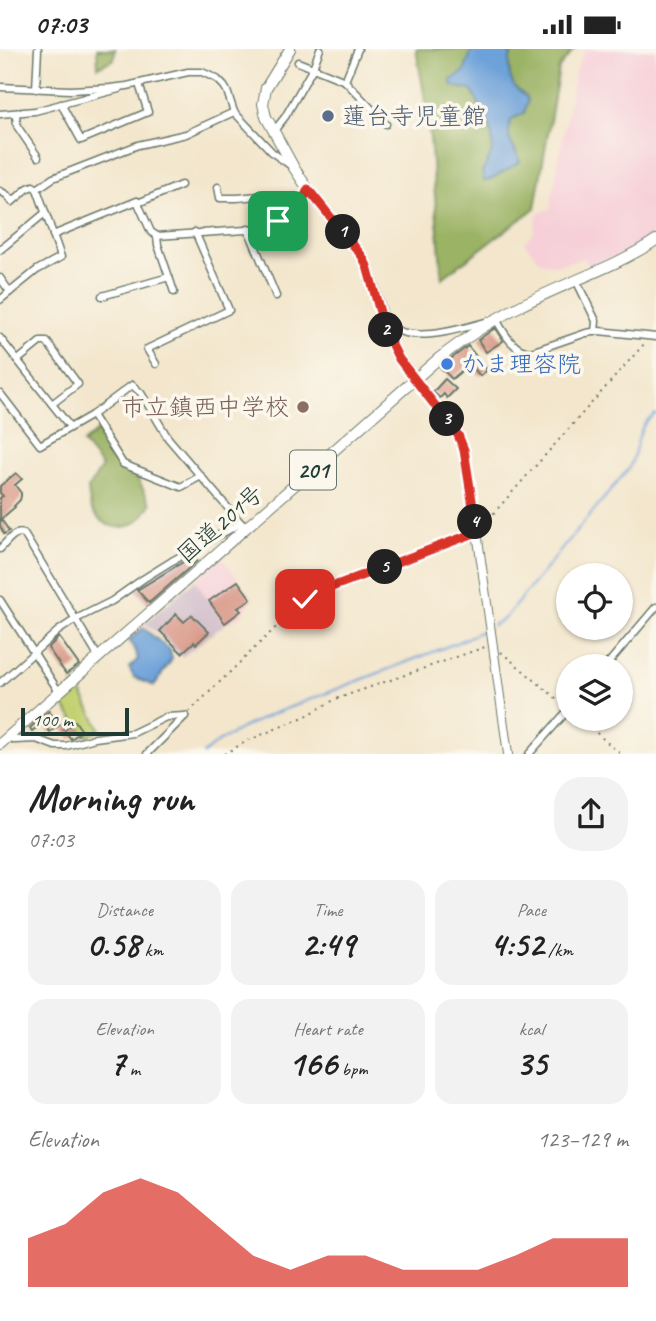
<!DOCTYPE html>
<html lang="en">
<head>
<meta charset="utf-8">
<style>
	:root { --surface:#fff; --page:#f2f2f2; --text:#222; --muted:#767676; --accent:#d93025 }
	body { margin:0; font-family:Caveat,"Klee One",sans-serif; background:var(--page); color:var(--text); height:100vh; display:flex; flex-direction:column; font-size:26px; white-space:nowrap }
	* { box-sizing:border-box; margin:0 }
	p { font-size:23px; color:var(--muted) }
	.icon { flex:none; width:38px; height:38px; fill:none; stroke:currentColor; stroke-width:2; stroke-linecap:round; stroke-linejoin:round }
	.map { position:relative; height:705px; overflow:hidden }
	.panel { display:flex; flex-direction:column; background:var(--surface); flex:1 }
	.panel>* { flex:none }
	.buttons { position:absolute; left:556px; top:514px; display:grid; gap:14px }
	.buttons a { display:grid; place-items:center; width:77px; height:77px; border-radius:50%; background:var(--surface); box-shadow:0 2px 5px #0004; font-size:35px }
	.scale { position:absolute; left:21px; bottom:18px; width:108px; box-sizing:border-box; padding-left:7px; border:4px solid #1f3d34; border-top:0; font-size:19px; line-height:24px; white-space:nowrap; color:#1f3d34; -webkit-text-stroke:5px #fbf7ec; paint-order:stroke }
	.pin { position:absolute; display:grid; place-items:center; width:60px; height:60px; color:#fff; margin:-30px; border-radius:14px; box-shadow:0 4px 10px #0006 }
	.km { position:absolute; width:35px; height:35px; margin:-18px; border-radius:50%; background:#222; color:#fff; font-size:19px; line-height:35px; text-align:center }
	.round { display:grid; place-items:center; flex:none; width:74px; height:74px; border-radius:28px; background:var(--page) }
	.summary { display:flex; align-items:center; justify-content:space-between; height:119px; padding:0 28px }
	h1 { font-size:38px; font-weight:600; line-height:52px }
	.figures { display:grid; grid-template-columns:repeat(3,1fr); gap:10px; height:119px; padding:7px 28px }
	.figures div { display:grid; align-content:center; border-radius:18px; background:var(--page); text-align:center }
	.figures b { font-size:35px; font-weight:600 }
	.figures small { font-size:19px; font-weight:400 }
	.figures p { font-size:19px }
	.chart { height:196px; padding:14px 28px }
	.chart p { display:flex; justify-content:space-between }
	.chart svg { width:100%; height:126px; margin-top:7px; fill:var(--accent); opacity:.7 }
	.status { display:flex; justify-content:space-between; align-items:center; height:49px; padding:0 35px; background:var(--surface); direction:ltr }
	.status svg { height:19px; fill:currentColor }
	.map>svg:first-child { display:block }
	.built { fill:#f6cfd8 }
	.industrial { fill:#d1bdca }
	.green { fill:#c4d173; stroke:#728754; stroke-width:2 }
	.forest { fill:#9bb365; stroke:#5d784c; stroke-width:2 }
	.water { fill:#6da1d9; stroke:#466f86; stroke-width:2 }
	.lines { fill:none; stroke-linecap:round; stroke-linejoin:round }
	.stream { stroke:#6da1d9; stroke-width:2 }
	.building { fill:#d89686 }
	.minor-casing { stroke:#697869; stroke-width:9 }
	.tertiary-casing { stroke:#697869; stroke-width:10 }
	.primary-casing { stroke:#697869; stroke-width:12 }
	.trunk-casing { stroke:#697869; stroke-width:12 }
	.path { stroke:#697869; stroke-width:2; stroke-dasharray:2 5; stroke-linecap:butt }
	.minor { stroke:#fff; stroke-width:6 }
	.tertiary { stroke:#fff; stroke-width:8 }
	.primary { stroke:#fff; stroke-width:10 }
	.trunk { stroke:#fff; stroke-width:10 }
	.route-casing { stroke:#fff; stroke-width:14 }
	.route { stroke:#d93025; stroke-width:9 }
	.service-dot { fill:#5c6f8a; stroke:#fbf7ec; stroke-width:2.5 }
	.shop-dot { fill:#3f7fe0; stroke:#fbf7ec; stroke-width:2.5 }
	.education-dot { fill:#8d6e63; stroke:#fbf7ec; stroke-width:2.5 }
	.labels { text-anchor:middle; stroke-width:7; stroke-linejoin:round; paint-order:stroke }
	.shield { fill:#fbf7ec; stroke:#61756b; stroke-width:2 }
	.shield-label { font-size:23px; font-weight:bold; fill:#1f3d34 }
	.service-label { font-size:24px; fill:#4e5e75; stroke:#fbf7ec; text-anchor:start }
	.shop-label { font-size:24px; fill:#366cbe; stroke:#fbf7ec; text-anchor:start }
	.education-label { font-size:24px; fill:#785e54; stroke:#fbf7ec; text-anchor:end }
	.street-label { font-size:24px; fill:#1f3d34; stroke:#fbf7ec }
</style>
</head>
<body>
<div class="status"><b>07:03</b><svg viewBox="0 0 49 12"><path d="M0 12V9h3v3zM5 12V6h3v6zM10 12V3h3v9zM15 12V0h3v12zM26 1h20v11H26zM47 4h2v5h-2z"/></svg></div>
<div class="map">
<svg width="656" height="705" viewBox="0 0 656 705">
	<rect width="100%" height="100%" fill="#fbf7ec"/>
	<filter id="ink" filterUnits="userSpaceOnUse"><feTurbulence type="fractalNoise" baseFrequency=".0143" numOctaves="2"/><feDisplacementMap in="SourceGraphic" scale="14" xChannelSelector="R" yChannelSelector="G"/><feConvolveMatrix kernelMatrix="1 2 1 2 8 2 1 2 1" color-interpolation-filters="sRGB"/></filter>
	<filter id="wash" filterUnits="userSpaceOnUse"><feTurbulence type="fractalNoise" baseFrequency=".00686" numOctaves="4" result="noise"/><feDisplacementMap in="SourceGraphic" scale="28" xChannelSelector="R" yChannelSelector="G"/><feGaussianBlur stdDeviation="1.57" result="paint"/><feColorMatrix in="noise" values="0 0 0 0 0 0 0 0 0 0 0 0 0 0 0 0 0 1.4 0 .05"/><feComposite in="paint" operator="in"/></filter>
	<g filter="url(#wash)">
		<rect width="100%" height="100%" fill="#f3e6cc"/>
		<g class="built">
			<path d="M586 0H656V184L629 201 590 219 584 209 558 216 541 213 524 193 534 183 537 165 550 160 575 22Z"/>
			<path d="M221 507 252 549 240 568 224 576 195 531Z"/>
		</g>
		<g class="industrial">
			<path d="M190 503 199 513 149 557 134 539Z"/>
			<path d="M195 531 224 576 182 608 160 586 144 575Z"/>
		</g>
		<path class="green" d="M77 635 100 680 97 683 86 687 59 651Z"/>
		<g class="forest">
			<path d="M97 0H115L114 10 98 18Z"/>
			<path d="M416 0H574L559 19 535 159 442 229 428 66Z"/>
			<path d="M97 382 119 417 136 427 151 455C148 460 145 465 141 469 125 484 104 480 93 462 89 456 89 447 88 440L102 418 83 394Z"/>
		</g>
		<g class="water">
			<path d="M472 0H512C509 12 507 29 516 39 520 44 525 45 528 51L524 64 511 71C509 80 507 88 512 96 516 103 518 105 520 113L491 130 484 132 482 123C485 117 490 109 492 102 496 81 481 60 472 42 466 38 458 40 451 36V31L464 23Z"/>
			<path d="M143 579 170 601 172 610 154 637 134 628 129 619 138 610 135 601 129 591Z"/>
		</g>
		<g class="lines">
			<g class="stream">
				<path d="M493 576 504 570 629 419C639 401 635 375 656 365"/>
				<path d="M203 705 218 693 242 679 270 666 456 594 488 579"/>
			</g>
		</g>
		<g id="blocks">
			<g class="building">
				<path d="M495 279 503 292 486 303 478 291Z"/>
				<path d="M468 297 487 321 480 327 470 315 452 330 440 318Z"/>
				<path d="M445 330 456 340 447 349 444 345 440 349 433 343Z"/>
				<path d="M16 424 22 430 15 436 21 444V447L20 451 14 457 15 458 1 470 9 482 4 485 0 477V449L3 447 0 444V437Z"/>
				<path d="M193 507 197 512 149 554 137 541Z"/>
				<path d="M238 532 251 550 238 559 241 562 225 574 209 552Z"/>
				<path d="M176 565 184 573 192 566 209 583 196 595 194 593 182 604 160 582Z"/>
				<path d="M59 588 79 616 66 625 48 599Z"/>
				<path d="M49 662 60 676 50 683 43 674 32 682 30 679Z"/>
				<path d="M75 672 82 682 71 690 64 681Z"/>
			</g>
		</g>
	</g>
	<g filter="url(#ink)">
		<use href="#blocks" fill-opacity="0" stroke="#697869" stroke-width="2"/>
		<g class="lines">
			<g class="minor-casing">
				<g id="minor">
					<path d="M298 13 313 19 320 0"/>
					<path d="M345 32 386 75"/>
					<path d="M0 38 70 41 110 39 127 37 188 23H202L217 30 224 37 227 42 234 63 273 104 290 116"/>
					<path d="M36 40 38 0"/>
					<path d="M61 55 81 91 148 63 139 35"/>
					<path d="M16 64 17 77 38 108"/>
					<path d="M0 65 35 62 119 40"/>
					<path d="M273 83 285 68 313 19 345 32 358 0"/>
					<path d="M218 138 220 149C226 149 231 149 237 149 253 148 260 143 271 159 276 166 277 172 284 177"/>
					<path d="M0 142 7 146 12 153 28 139 33 137 37 140"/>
					<path d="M138 154 181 136"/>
					<path d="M248 180 276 247"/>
					<path d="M53 186 137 152 151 183 157 187 276 179 293 173 308 140"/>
					<path d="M0 201 45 164"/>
					<path d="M169 228 174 243"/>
					<path d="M0 229 10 243"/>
					<path d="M576 231 596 272 595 283"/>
					<path d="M102 247 169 228 158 196 157 187"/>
					<path d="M0 251 37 221 61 208 37 140 53 129 138 96 186 85 234 63"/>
					<path d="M385 275C392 279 398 283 406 284 432 290 470 277 496 270 504 284 514 303 531 303L586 284 599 282 656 288"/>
					<path d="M0 289 70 378"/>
					<path d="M18 311 40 293H47L78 335 52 355"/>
					<path d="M156 315 147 300 229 261 195 183"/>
					<path d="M0 344 40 396 92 366 132 336 141 344 168 389 246 480"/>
					<path d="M92 366 123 415 181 438 201 427"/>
					<path d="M0 500C7 493 14 481 24 485L99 609"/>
					<path d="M0 551 59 643"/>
					<path d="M605 618 656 558"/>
					<path d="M0 634 58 582 76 570 112 552 143 530 172 512 241 474"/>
					<path d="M8 688 15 691 36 690 55 697H66L95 689 133 684 166 668 185 667"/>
					<path d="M147 705 185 667"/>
					<path d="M529 705 569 660"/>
				</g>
			</g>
			<g class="tertiary-casing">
				<path id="tertiary" d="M416 331 453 378 464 401 477 483 508 705"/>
			</g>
			<g class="primary-casing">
				<path id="primary" d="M290 0 266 39 263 55 266 68 294 119 308 140 362 207 367 217 390 292 399 310 416 331"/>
			</g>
			<g class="trunk-casing">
				<path id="trunk" d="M0 695 438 310C464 290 490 272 520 257 564 234 614 219 656 191"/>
			</g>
			<g class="path">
				<path d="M484 475 645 294"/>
				<path d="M501 603 564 656"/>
				<path d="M189 663 305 550 313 545 469 486"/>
				<path d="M581 670 620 705"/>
				<path d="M224 705 247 692 306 667 336 650 485 598"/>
			</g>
			<use href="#minor" class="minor"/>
			<use href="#tertiary" class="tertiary"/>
			<use href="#primary" class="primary"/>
			<use href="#trunk" class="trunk"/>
		</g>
	</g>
	<g class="lines" filter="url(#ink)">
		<g class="route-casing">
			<path id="route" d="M278 172 284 177 293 173 308 140 362 207 367 217 383 274 390 292 399 310 458 386 464 401 477 483 313 545 305 550"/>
		</g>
		<use href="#route" class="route"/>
	</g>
	<circle class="service-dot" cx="328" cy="67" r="7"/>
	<circle class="shop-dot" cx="447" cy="315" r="7"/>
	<circle class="education-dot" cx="303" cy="358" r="7"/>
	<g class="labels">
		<rect class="shield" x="290" y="401.5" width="46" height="39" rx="5"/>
		<g class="shield-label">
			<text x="313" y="429">201</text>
		</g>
		<g class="service-label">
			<text x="342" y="75">蓮台寺児童館</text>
		</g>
		<g class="shop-label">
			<text x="461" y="323">かま理容院</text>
		</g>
		<g class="education-label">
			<text x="289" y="366">市立鎮西中学校</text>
		</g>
		<g class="street-label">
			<text transform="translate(220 475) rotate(-41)" y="8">国道201号</text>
		</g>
	</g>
</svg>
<div class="buttons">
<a><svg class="icon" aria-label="locate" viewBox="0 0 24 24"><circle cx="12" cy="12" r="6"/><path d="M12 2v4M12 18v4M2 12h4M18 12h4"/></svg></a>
<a><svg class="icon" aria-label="layers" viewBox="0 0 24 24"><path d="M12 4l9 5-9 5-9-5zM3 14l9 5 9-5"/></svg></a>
</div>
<div class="scale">100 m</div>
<div class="pin" style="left:278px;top:172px;background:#1e9e55"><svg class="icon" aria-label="arrive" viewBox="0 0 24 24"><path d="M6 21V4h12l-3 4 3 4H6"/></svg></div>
<div class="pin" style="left:305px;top:550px;background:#d93025"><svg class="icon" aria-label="check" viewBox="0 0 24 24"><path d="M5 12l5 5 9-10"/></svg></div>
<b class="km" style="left:343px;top:183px">1</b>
<b class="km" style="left:386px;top:281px">2</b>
<b class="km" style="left:447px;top:370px">3</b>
<b class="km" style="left:475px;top:473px">4</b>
<b class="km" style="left:385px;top:518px">5</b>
</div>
<section class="panel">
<div class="summary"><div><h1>Morning run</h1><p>07:03</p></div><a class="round"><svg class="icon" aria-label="share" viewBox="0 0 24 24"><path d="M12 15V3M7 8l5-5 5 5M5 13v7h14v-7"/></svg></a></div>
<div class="figures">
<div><p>Distance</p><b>0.58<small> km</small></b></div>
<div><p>Time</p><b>2:49</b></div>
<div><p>Pace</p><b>4:52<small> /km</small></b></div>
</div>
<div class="figures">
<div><p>Elevation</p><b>7<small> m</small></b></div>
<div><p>Heart rate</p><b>166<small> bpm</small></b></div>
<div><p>kcal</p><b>35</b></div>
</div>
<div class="chart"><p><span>Elevation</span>123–129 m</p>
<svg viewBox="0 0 160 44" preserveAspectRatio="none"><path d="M0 44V27L10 22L20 11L30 6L40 11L50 22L60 33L70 38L80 33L90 33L100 38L110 38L120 38L130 33L140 27L150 27L160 27V44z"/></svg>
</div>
</section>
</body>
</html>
